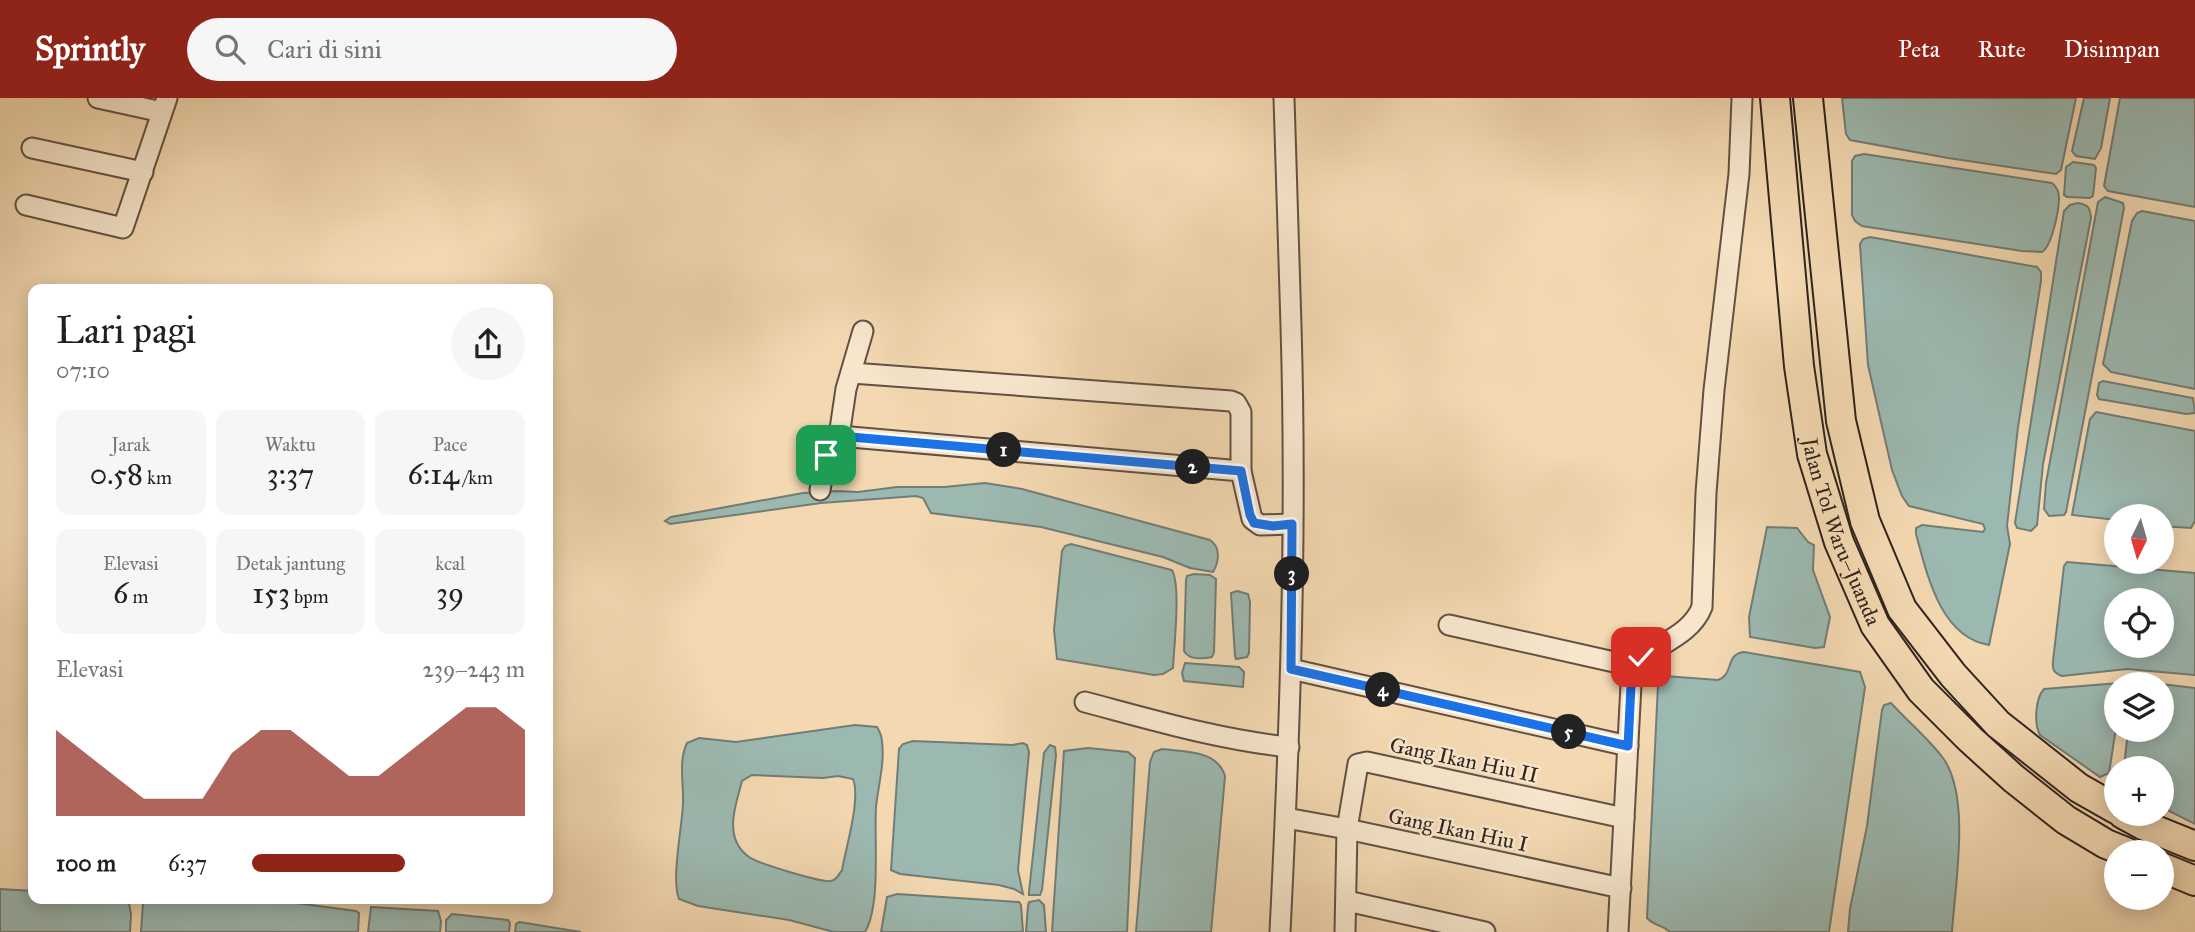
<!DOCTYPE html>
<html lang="id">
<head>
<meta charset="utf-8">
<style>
	:root { --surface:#fff; --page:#f6f6f6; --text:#202124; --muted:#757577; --accent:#8f2418 }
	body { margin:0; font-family:"IM FELL Great Primer",serif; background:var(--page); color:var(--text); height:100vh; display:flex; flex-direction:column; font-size:26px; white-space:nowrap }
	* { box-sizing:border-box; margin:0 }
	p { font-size:23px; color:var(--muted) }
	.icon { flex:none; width:38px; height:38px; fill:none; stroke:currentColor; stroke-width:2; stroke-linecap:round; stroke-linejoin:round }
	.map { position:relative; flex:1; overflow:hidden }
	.panel { position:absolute; left:28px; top:186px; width:525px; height:620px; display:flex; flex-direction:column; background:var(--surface); border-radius:14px; box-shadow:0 4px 18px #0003 }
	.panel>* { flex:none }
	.needle { width:46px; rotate:185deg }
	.fabs { position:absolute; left:2104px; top:406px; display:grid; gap:14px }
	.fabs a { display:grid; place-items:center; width:70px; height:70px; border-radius:50%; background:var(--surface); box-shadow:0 4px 18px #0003; font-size:35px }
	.pin { position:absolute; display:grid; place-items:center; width:60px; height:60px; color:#fff; margin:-30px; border-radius:14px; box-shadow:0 4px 10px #0006 }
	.km { position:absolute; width:35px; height:35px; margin:-18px; border-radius:50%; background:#222; color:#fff; font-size:19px; line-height:35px; text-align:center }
	.round { display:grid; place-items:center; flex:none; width:74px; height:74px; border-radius:37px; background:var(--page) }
	.overview { display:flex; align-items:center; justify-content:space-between; height:119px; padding:0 28px }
	h1 { font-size:38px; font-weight:600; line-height:52px }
	.stats { display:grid; grid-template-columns:repeat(3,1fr); gap:10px; height:119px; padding:7px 28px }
	.stats div { display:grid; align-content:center; border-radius:14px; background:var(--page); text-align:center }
	.stats b { font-size:30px; font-weight:600 }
	.stats small { font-size:19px; font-weight:400 }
	.stats p { font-size:19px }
	.chart { height:196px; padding:14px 28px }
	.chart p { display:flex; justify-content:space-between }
	.chart svg { width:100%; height:126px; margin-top:7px; fill:var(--accent); opacity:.7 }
	ul { padding:0 28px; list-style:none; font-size:23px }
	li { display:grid; grid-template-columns:112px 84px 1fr; align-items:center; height:52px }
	li i { height:18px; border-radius:9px; background:var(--accent) }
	header { display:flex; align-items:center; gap:42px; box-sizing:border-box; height:98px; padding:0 35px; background:var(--accent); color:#fff }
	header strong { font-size:33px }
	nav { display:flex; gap:38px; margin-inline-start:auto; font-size:24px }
	.search { width:490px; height:63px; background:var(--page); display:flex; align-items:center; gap:18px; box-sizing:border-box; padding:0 24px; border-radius:38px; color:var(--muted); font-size:26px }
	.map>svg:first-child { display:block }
	.water { fill:#9cb9b1; stroke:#717d77; stroke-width:2; fill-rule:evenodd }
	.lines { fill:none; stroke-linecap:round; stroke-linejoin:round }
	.minor-casing { stroke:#615144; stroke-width:23 }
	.highway-casing { stroke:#30241f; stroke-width:32 }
	.minor { stroke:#f7e6cc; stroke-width:19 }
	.highway { stroke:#f3d8b1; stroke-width:28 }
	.route-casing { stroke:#fff; stroke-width:14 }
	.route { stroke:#1a73e8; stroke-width:9 }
	.labels { text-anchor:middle; stroke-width:5; stroke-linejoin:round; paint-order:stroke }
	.street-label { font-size:21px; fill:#30241f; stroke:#f7e6cc }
</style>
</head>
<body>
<header>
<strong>Sprintly</strong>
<div class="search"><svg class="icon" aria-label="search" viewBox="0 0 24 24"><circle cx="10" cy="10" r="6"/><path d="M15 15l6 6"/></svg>Cari di sini</div>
<nav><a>Peta</a><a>Rute</a><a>Disimpan</a></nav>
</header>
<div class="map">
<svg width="2195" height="834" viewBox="0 0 2195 834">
	<rect width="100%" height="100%" fill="#f3d8b1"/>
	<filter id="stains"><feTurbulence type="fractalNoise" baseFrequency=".00286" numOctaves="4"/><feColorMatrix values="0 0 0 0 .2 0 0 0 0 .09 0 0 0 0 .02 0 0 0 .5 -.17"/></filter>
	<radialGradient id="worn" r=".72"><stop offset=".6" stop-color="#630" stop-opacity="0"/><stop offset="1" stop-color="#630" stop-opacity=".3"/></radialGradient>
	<g class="water">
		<path d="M1842 0H2076L2061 72 2056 76 1948 60 1850 42 1846 36Z"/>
		<path d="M2084 0H2110L2101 50 2095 61 2076 58 2072 53Z"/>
		<path d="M2120 0H2195V109L2108 93 2104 88Z"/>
		<path d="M1864 56 2052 85C2057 89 2059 93 2059 100 2059 112 2052 148 2042 154L2022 153 1862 128 1855 123 1852 117V63L1855 58Z"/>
		<path d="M2073 64 2094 67 2096 70 2093 98 2090 100 2067 99 2064 97 2066 69Z"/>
		<path d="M2105 99 2123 105 2124 110 2066 414 2064 417 2049 418 2044 411 2046 385 2098 104Z"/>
		<path d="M2078 105C2089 107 2090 110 2091 120L2043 366 2037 427 2031 433 2017 430 2015 425 2064 113 2070 107Z"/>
		<path d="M2142 113 2195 123V291L2111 274 2103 266 2132 123 2137 115Z"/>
		<path d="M1870 139 2037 169 2041 174V183L2018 329 2007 428 2010 446 1989 547C1940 539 1927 476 1916 436V430L1922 427 1983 434 1985 431 1983 426 1909 408 1902 398 1892 372 1868 267 1860 146 1863 141Z"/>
		<path d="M2103 283 2193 300 2195 315 2186 316 2099 301 2097 297 2099 285Z"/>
		<path d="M2096 314 2195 333V423L2191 430 2161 428V418H2116V422L2072 417 2090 321Z"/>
		<path d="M985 385 1022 391 1210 442C1221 449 1219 464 1213 474L1190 470 1163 459 1041 429 931 415 923 400 916 398 821 405 670 426 665 423 671 419 803 395 837 393 858 394 897 389H944Z"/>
		<path d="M1767 429 1797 430 1808 444 1814 447 1813 472 1830 519 1824 549 1815 550 1750 539 1749 519Z"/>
		<path d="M1071 446 1172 472C1181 488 1174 548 1173 570L1163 576 1154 577 1057 561 1054 532 1062 453 1065 448Z"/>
		<path d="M2067 464 2195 475V577L2127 571 2062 578C2054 575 2052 572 2053 563L2064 468ZM2116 502H2161V548H2116Z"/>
		<path d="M1194 476 1210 477 1216 481 1214 554 1212 559C1203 561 1189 562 1184 553L1186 482 1187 478Z"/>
		<path d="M1237 493 1248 496 1250 504 1249 555 1247 559 1236 561 1235 558 1231 495Z"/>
		<path d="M1744 554 1860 574 1865 589 1829 834H1670C1663 827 1654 828 1647 820L1658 586 1661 581 1665 578 1718 582C1734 577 1725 556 1744 554Z"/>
		<path d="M1185 565 1239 569 1244 574 1243 589 1184 583 1182 575Z"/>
		<path d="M2143 584 2195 590V726L2161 709V670H2124L2128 632H2161V586H2134Z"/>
		<path d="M2120 585 2116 586V630L2109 675 2100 679 2040 637C2034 626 2035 601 2044 591Z"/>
		<path d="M1891 605C1907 623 1928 640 1943 660 1971 699 1955 786 1952 834H1848L1850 811 1867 728 1882 612 1884 607Z"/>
		<path d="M855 627 877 629C880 634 882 638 882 644 885 665 878 688 876 709 874 742 881 807 865 834H834L789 822 698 808 679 801C671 781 682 730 683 706 684 686 678 664 687 645L699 640 736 644ZM752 677 823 680 838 678 853 681C861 701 846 749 842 772 839 776 837 782 831 783 822 785 757 765 749 759 745 756 740 751 738 747 727 728 737 703 742 683Z"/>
		<path d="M913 643 1012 647 1023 645 1027 647 1029 654 1018 772 1023 796 1014 791 999 787 900 776 891 772 899 651 903 646Z"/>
		<path d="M1050 647 1055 649 1056 657 1042 792 1040 797H1029V794L1044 655Z"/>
		<path d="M1088 650 1128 654 1135 660 1127 834H1052L1064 653Z"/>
		<path d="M1162 651C1186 654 1217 652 1225 678L1211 834H1136L1150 664 1154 654Z"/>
		<path d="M0 791 33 793V800H128L131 816 130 834H0Z"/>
		<path d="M897 796 1019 804 1021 807 1023 834H881L887 799Z"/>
		<path d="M147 800 273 802 356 813 359 815 358 834H141L143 805Z"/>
		<path d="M1039 802 1044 807 1046 834H1026L1028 808 1029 804Z"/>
		<path d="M371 809 438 813 441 823 440 834H368Z"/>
		<path d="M452 816 508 822 510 825 509 834H446V822Z"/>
		<path d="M519 824 581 834H515L516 826Z"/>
	</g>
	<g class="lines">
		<g class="minor-casing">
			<g id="minor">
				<path d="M98 0 162 14"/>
				<path d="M32 50 143 74"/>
				<path d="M26 107 123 130 167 0"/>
				<path d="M852 275 1231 303 1236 305 1241 314V373L1252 421 1260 427 1292 426"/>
				<path d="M839 338 846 291 863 233"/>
				<path d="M820 392 828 348 830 342 839 338 1241 373"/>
				<path d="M1449 527 1632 568"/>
				<path d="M1291 571 1628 648"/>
				<path d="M1085 604C1153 622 1220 642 1289 649"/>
				<path d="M1286 720 1347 731 1621 790"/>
				<path d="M1347 803 1485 834"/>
				<path d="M1280 834C1290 632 1297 430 1291 228 1289 152 1286 76 1284 0"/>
				<path d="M1345 834 1347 731 1358 666 1367 664 1624 720"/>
				<path d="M1618 834 1632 568C1655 546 1690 539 1702 509L1706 395 1714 292 1739 76 1742 0"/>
			</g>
		</g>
		<g class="highway-casing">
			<g id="highway">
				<path id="s1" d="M1775 0 1799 268 1812 356 1839 444 1875 527 1921 592 1970 641 2013 680 2066 722 2106 746 2126 754"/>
				<path d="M1808 0 1841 323 1865 423 1902 511 1953 577 1998 626 2079 690 2116 711"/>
				<path d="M2123 716 2143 727 2195 748"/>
				<path d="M2161 769 2195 783"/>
			</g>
		</g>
		<use href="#minor" class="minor"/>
		<use href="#highway" class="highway"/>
	</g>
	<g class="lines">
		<g class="route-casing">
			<path id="route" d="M826 357 830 342 839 338 1241 373 1250 417 1254 425 1273 428 1292 426 1291 571 1628 648 1632 568 1641 559"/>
		</g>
		<use href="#route" class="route"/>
	</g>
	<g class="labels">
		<g class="street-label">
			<text dy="7" stroke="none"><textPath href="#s1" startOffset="441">Jalan Tol Waru–Juanda</textPath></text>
			<text transform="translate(1464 662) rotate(12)" y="7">Gang Ikan Hiu II</text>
			<text transform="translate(1458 732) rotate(12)" y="7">Gang Ikan Hiu I</text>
		</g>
	</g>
	<rect width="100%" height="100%" filter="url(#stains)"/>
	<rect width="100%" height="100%" fill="url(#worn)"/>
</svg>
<div class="fabs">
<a><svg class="needle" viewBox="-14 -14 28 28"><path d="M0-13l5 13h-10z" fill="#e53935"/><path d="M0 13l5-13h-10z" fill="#757577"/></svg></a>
<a><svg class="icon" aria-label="locate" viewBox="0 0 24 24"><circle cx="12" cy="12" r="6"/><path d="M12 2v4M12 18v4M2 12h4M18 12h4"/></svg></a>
<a><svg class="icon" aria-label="layers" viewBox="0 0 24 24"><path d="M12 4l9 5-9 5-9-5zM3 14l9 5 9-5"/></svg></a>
<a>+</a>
<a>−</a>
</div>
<div class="pin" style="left:826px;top:357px;background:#1e9e55"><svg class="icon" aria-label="arrive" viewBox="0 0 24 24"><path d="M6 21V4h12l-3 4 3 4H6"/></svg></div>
<div class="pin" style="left:1641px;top:559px;background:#d93025"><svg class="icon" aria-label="check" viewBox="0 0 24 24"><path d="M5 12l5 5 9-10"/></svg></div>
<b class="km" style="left:1004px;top:352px">1</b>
<b class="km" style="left:1193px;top:369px">2</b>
<b class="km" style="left:1292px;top:476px">3</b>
<b class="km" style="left:1383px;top:592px">4</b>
<b class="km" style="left:1569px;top:634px">5</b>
<section class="panel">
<div class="overview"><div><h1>Lari pagi</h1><p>07:10</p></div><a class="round"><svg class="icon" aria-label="share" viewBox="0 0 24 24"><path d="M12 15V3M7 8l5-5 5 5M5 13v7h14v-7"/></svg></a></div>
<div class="stats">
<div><p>Jarak</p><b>0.58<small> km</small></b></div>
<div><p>Waktu</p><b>3:37</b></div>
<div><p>Pace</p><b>6:14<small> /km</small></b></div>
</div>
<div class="stats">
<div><p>Elevasi</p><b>6<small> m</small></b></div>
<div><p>Detak jantung</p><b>153<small> bpm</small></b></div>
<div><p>kcal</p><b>39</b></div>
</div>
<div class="chart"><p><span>Elevasi</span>239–243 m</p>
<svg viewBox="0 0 160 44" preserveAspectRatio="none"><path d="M0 44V14L10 22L20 30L30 38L40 38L50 38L60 22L70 14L80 14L90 22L100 30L110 30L120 22L130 14L140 6L150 6L160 14V44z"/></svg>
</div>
<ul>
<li><b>100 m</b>6:37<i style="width:56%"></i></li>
</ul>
</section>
</div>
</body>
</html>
